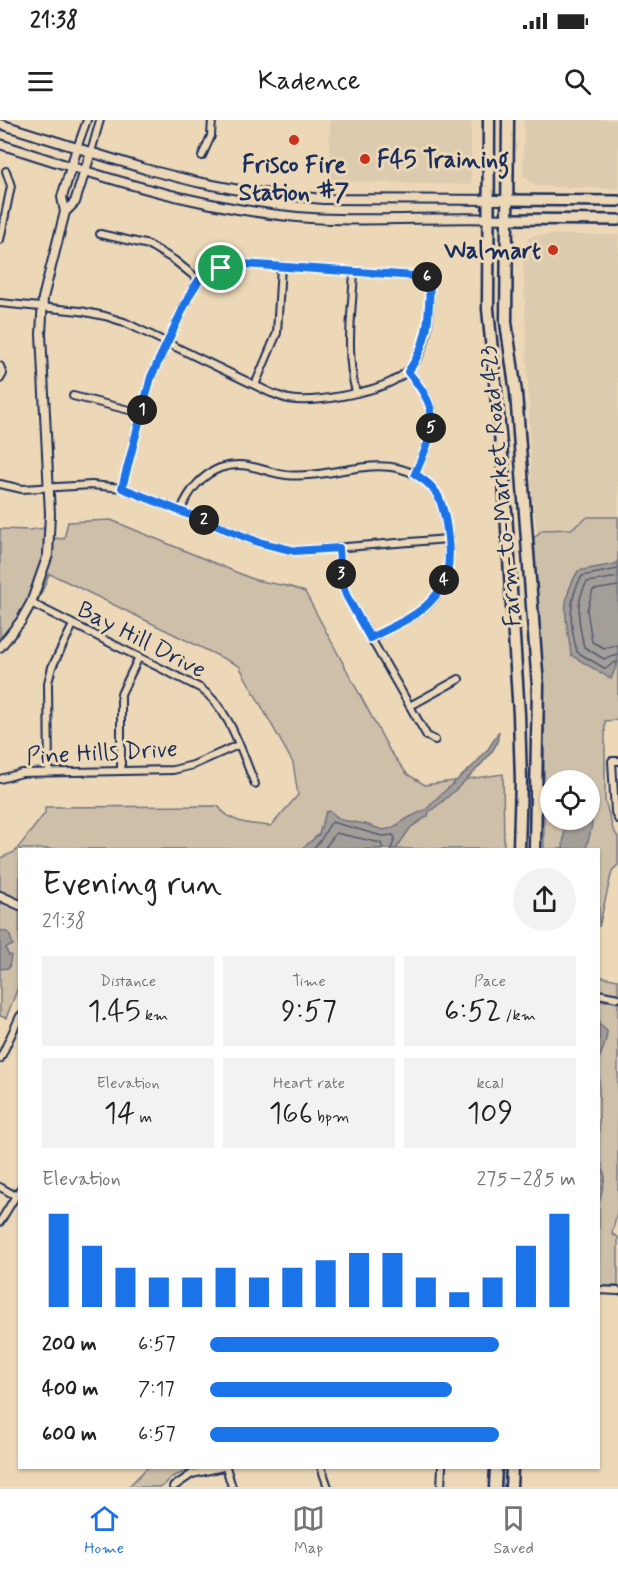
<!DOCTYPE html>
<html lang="en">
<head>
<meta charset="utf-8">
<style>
	:root { --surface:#fff; --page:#f2f2f2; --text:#222; --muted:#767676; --line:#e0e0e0; --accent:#1a73e8 }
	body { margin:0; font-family:Mynerve,sans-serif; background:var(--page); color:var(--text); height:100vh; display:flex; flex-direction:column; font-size:22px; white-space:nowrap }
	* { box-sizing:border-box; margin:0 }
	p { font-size:20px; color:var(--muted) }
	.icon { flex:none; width:33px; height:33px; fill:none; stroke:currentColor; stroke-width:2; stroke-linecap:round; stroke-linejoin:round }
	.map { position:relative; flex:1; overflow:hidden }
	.details { position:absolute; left:18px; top:728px; width:582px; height:621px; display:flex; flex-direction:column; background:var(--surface); border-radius:0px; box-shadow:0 2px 4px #0004 }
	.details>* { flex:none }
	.tools { position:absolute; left:540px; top:650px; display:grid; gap:12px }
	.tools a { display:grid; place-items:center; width:60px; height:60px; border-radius:50%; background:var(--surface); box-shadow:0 2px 4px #0004; font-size:30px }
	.pin { position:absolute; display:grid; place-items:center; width:51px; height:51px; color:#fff; margin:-26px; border:3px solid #fff; border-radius:50%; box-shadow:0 2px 6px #0007 }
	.km { position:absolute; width:30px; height:30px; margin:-15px; border-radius:50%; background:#222; color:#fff; font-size:16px; line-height:30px; text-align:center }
	.round { display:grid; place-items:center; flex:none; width:63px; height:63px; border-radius:32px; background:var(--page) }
	.overview { display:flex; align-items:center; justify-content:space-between; height:102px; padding:0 24px }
	h1 { font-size:33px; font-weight:600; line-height:45px }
	.metrics { display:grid; grid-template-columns:repeat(3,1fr); gap:9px; height:102px; padding:6px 24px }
	.metrics div { display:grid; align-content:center; border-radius:0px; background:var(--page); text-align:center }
	.metrics b { font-size:30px; font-weight:600 }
	.metrics small { font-size:16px; font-weight:400 }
	.metrics p { font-size:16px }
	.chart { height:168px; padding:12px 24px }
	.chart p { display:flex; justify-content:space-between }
	.chart svg { width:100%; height:108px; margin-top:6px; stroke:var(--accent); stroke-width:6 }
	ul { padding:0 24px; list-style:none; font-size:20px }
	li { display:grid; grid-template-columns:96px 72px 1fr; align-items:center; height:45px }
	li i { height:15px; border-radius:8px; background:var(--accent) }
	.status { display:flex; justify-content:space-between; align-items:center; height:42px; padding:0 30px; background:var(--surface); direction:ltr }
	.status svg { height:16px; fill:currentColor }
	header { display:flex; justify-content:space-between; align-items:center; height:78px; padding:0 24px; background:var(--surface); font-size:27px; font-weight:600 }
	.menu { display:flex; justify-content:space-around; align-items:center; height:84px; border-top:2px solid var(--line); background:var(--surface); font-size:16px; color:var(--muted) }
	.menu a { display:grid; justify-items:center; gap:3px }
	.menu .on { color:var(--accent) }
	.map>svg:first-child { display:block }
	.built { fill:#dccbaf }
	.green { fill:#cebfa9; stroke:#747784; stroke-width:1.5; fill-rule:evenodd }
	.water { fill:#a49e98; stroke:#6d7281; stroke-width:1.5 }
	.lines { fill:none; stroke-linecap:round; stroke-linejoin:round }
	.shore { stroke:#525b75; stroke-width:1.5 }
	.minor-casing { stroke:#1b2f5e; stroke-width:10 }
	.tertiary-casing { stroke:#1b2f5e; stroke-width:12 }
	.secondary-casing { stroke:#1b2f5e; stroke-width:14 }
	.primary-casing { stroke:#1b2f5e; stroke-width:15 }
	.minor { stroke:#ecd8b6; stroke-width:6 }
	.tertiary { stroke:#ecd8b6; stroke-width:8 }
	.secondary { stroke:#ecd8b6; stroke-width:9 }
	.primary { stroke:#ecd8b6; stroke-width:10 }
	.route-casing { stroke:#fff; stroke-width:12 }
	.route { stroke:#1a73e8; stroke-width:8 }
	.poi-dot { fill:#c8321e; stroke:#ecd8b6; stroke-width:2 }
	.labels { text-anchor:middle; stroke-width:6; stroke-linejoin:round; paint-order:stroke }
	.poi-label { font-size:24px; font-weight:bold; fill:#1b2f5e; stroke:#ecd8b6; text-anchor:start }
	.street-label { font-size:24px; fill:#1b2f5e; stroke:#ecd8b6 }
</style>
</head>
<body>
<div class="status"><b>21:38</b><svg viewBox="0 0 49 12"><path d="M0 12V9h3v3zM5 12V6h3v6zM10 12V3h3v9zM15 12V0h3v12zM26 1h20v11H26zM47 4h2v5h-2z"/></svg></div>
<header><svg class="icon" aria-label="menu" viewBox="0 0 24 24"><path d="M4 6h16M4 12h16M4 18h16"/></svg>Kadence<svg class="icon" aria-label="search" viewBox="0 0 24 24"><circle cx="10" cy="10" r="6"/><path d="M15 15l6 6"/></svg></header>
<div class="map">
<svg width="618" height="1367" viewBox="0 0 618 1367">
	<rect width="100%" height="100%" fill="#ecd8b6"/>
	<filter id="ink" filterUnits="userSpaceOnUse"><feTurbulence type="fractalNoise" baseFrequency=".0167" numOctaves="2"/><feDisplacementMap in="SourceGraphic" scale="12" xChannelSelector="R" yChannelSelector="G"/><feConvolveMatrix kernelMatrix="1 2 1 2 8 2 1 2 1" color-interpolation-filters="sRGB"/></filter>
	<g filter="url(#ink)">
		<g class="built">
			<path d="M330 0H471V65L329 61Z"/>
			<path d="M524 0H618V69L536 66 523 56Z"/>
			<path d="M534 115H618V397H588L571 409 542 410 537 414 532 372 523 134 528 119Z"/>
		</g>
		<g class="green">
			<path d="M588 397H618V600L605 601V681L613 709 618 717V745L612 751 599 807 598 729H544V598L532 420 542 410 571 409ZM550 660H590V699H550Z"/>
			<path d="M111 400 255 460 291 467 305 472 390 631 407 654 425 665 503 654 504 729H20L19 865 6 898 0 896V738L15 732 45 693V687L218 686C231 704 251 704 271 706L298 675 293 643 239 546 57 457 49 454C37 488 24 507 0 532V409L29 410 45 408 44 417 64 419 68 402Z"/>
			<path d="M598 856 618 860V873L599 872Z"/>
			<path d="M599 881H613L618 883V1087L612 1114 618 1117V1166H599Z"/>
			<path d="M148 1347H197L172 1357 162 1367H128Z"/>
		</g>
		<g class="water">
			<path d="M618 441V541L611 559 571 535C567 499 558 485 578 451L615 444Z"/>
			<path d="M499 611C498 616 498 621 496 625 485 644 447 679 429 692L428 696 411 707 396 729H302L319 714 326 692 330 691 341 700 365 704 383 710 392 708 410 697 427 689 438 677 474 645 489 628Z"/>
			<path d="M590 694C595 705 588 718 586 729H563L565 699H590Z"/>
			<path d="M0 810 9 813 13 825 6 828 8 835H11L9 848 0 849Z"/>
			<path d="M599 904 607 911C607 922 603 929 599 939Z"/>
			<path d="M598 1029 605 1057 599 1084H598Z"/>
		</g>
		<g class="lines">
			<g class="shore">
				<path d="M618 449 582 456C567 480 570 505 577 532L606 549 613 543 618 542"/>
				<path d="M618 457 587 462C574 483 579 505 584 527L604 539 618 535"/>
				<path d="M618 466 593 470 587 490 592 522 604 528 618 525"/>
				<path d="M312 729C324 721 324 710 332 702L382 716 393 715 395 718 391 729"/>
				<path d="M324 729 336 713 381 723 383 729"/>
			</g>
			<g class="minor-casing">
				<g id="minor">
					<path d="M77 28 87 0"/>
					<path d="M91 32 100 0"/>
					<path d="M202 36 211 16 212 0"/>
					<path d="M100 114 149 125 174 140 199 160"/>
					<path d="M0 120 11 66 6 51"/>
					<path d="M354 152C352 192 345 233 356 272"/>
					<path d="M0 183 80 191 105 196 124 202 271 273C277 275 283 278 289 279 312 284 372 272 393 261 404 255 411 249 417 239 432 215 429 184 430 157L243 144 221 148 199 160 190 174 151 257 122 368"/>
					<path d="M0 246 3 254 0 259"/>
					<path d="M408 252C444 293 435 308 415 354"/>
					<path d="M255 265 277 213 281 146"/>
					<path d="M73 276 141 293"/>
					<path d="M0 364 22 369 92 365 122 368 258 422 295 431 448 419"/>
					<path d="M181 390C189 371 200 356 220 348 246 339 262 352 286 355 328 360 377 333 416 355 425 360 434 367 438 377 447 394 452 438 446 457 443 466 436 477 429 484 413 499 389 508 370 518"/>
					<path d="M339 428 341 458 346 475 427 616 435 620"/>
					<path d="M31 483 200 568C230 589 241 631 255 664"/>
					<path d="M410 586 459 559"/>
					<path d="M618 641H612L615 692 618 699"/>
					<path d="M121 651V574L139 537"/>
					<path d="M49 652 48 563 52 547 73 505"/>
					<path d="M0 659 22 653 173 650 193 645 238 625"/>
					<path d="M598 874 618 878"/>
					<path d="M0 939 20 896"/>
					<path d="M0 1067 16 1076"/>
					<path d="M0 1102 20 1069"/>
					<path d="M598 1170 618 1171"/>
					<path d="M226 1347 232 1367"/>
					<path d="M321 1347 328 1367"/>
					<path d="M173 1367 192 1354 223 1347"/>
					<path d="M441 1367 442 1347"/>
				</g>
			</g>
			<g class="tertiary-casing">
				<g id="tertiary">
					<path d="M0 4 145 49 197 62 244 71 323 79 507 80"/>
					<path d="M0 24C99 56 192 87 297 97 366 103 437 96 507 99"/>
					<path d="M65 92 75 82 91 32"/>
					<path d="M0 527 21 501 31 483 48 435 50 394 41 214 43 178 65 92 62 77 77 28"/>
					<path d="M0 776 20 785"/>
				</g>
			</g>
			<g class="secondary-casing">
				<g id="secondary">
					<path d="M507 80 618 81"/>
					<path d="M507 99 618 100"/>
				</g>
			</g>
			<g class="primary-casing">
				<g id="primary">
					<path d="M489 0 488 189 503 346 519 594 521 660 519 729"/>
					<path d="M508 0 506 202 516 273 538 566 535 729"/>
					<path d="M495 1367 496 1347"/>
					<path d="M511 1367 512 1347"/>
				</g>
			</g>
			<use href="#minor" class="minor"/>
			<use href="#tertiary" class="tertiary"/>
			<use href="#secondary" class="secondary"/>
			<use href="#primary" class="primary"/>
		</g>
	</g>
	<g class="lines" filter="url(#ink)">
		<g class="route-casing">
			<path id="route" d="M243 144 430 157C429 194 430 221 408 252 443 293 435 308 415 354 424 360 433 366 438 376 447 394 453 441 445 459 442 467 436 476 430 482 415 498 389 508 370 518L346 475 341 458 339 428 295 431 258 422 122 368 151 257 190 174 199 160 221 148Z"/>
		</g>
		<use href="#route" class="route"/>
	</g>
	<g class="poi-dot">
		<circle cx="294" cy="20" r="6"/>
		<circle cx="365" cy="39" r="6"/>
		<circle cx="553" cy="130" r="6"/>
	</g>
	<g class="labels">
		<g class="poi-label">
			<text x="377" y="47">F45 Training</text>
			<text x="294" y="52" text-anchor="middle">Frisco Fire<tspan x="294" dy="28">Station #7</tspan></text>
			<text x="541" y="138" text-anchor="end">Walmart</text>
		</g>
		<g class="street-label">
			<text transform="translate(500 366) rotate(-95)" y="8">Farm-to-Market Road 423</text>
			<text transform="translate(142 519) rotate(27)" y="8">Bay Hill Drive</text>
			<text transform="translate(102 632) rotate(-3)" y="8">Pine Hills Drive</text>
		</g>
	</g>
</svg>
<div class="tools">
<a><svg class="icon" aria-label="locate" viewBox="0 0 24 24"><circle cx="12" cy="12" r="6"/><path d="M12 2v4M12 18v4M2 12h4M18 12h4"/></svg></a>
</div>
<div class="pin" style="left:221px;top:148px;background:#1e9e55"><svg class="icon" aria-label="arrive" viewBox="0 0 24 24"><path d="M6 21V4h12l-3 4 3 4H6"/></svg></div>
<b class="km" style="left:142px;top:290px">1</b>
<b class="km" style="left:204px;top:400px">2</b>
<b class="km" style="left:341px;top:454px">3</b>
<b class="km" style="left:444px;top:460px">4</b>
<b class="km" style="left:431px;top:308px">5</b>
<b class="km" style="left:427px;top:157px">6</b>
<section class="details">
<div class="overview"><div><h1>Evening run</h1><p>21:38</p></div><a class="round"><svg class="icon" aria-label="share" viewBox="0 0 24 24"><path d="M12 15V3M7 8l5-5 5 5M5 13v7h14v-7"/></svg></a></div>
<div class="metrics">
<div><p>Distance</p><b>1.45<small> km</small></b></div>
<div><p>Time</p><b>9:57</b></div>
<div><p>Pace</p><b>6:52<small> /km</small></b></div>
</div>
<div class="metrics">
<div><p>Elevation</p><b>14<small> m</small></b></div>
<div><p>Heart rate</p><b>166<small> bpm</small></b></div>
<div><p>kcal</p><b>109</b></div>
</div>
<div class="chart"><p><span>Elevation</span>275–285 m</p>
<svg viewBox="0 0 160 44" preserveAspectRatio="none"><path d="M5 44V6M15 44V19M25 44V28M35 44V32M45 44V32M55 44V28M65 44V32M75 44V28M85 44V25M95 44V22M105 44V22M115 44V32M125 44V38M135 44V32M145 44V19M155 44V6"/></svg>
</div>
<ul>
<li><b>200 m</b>6:57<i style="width:79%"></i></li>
<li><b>400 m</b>7:17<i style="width:66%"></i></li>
<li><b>600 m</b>6:57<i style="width:79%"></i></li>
</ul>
</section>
</div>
<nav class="menu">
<a class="on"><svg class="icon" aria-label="home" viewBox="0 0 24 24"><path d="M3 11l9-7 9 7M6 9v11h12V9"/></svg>Home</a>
<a><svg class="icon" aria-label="map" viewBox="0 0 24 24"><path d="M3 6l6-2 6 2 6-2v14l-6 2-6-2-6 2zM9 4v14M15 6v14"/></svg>Map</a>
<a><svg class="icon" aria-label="saved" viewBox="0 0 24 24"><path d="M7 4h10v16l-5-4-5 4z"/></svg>Saved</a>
</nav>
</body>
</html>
